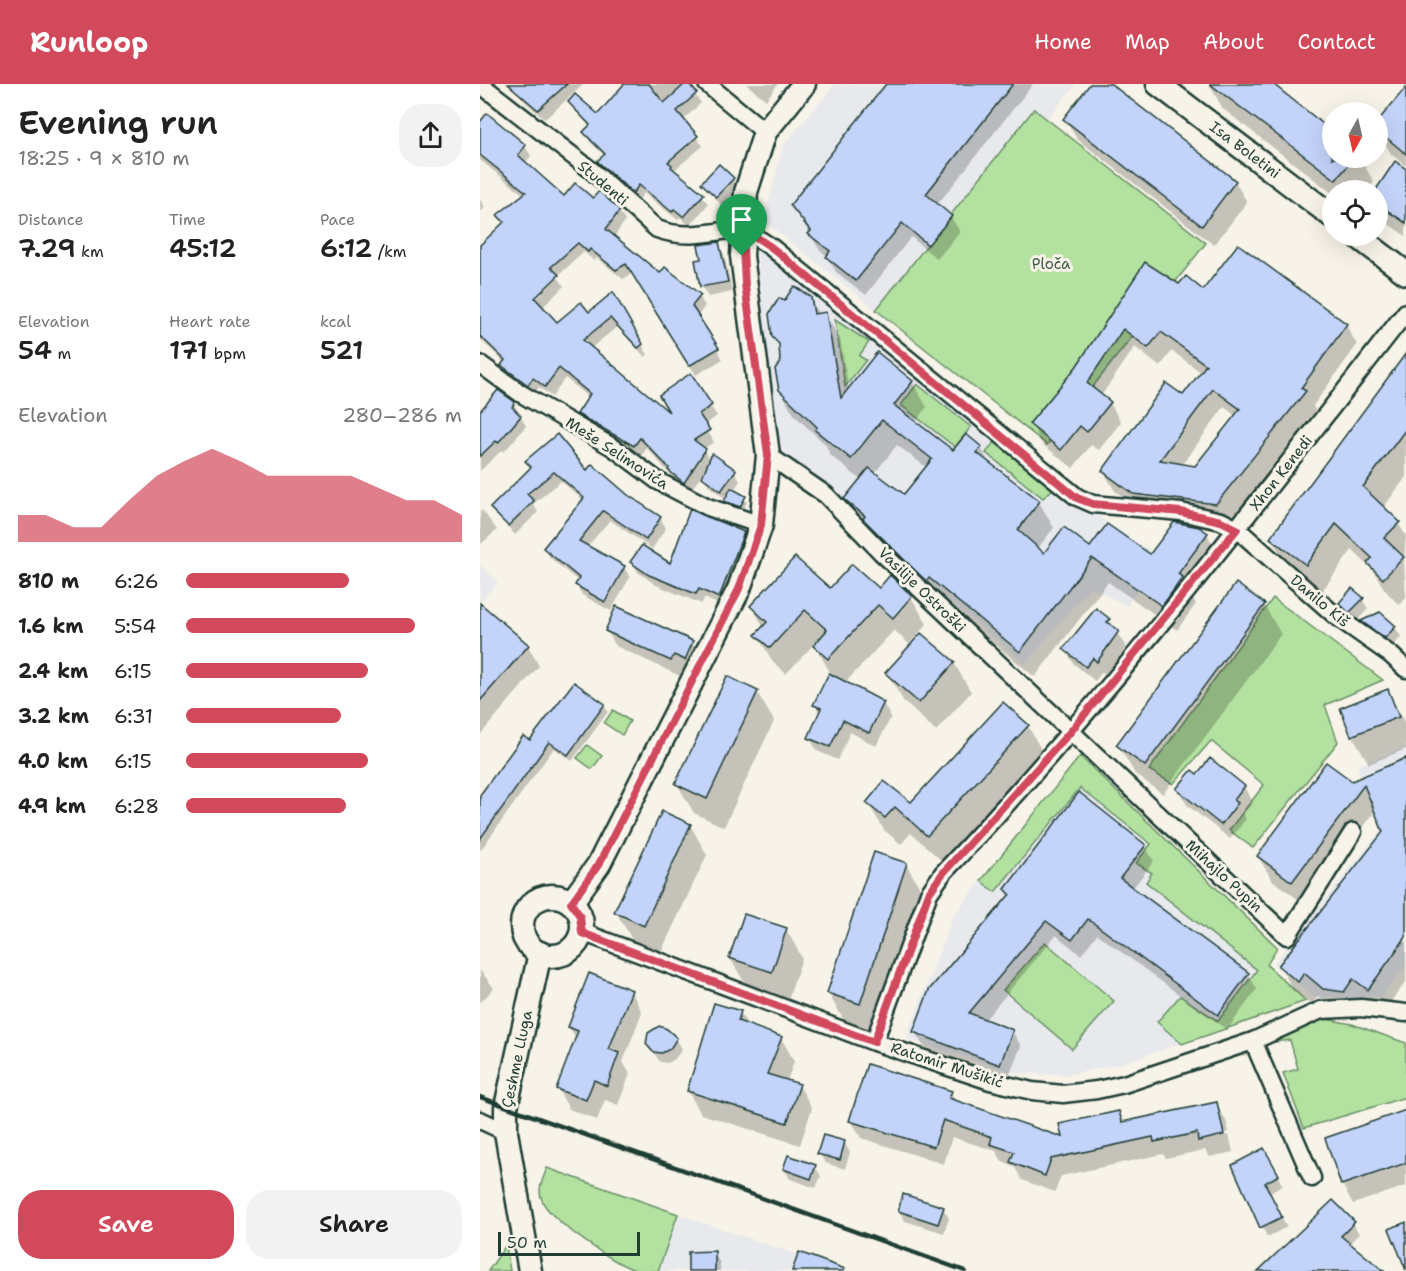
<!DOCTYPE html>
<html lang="en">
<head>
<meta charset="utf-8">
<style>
	:root { --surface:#fff; --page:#f2f2f2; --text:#222; --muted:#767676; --accent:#d1495b }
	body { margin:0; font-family:"Shantell Sans",sans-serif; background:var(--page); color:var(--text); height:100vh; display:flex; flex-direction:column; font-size:22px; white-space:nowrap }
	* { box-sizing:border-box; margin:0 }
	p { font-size:20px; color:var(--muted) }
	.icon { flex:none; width:33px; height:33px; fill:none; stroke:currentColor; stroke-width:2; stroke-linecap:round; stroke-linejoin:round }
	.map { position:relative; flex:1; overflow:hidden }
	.sheet { display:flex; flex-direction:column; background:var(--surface); width:480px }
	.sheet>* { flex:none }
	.needle { width:39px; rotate:188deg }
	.controls { position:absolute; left:842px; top:18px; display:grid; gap:12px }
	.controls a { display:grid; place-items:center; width:66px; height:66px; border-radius:50%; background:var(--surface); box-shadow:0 6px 24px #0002; font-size:30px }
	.scale { position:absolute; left:18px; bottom:15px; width:142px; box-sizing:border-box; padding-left:6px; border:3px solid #1f3d34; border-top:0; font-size:16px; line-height:21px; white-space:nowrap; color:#1f3d34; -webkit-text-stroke:4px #f7f3e8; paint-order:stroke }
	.pin { position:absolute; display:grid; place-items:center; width:51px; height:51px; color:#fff; margin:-62px -26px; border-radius:50% 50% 50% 0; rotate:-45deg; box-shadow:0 0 6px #0007 }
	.pin .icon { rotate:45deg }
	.round { display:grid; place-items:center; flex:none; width:63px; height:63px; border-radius:24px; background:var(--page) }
	.overview { display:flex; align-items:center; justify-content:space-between; height:102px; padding:0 18px }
	h1 { font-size:33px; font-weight:600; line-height:45px }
	.metrics { display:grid; grid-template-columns:repeat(3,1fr); gap:9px; height:102px; padding:6px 18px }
	.metrics div { display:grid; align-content:center }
	.metrics b { font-size:26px; font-weight:600 }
	.metrics small { font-size:16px; font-weight:400 }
	.metrics p { font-size:16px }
	.chart { height:168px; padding:12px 18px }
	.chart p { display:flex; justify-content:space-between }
	.chart svg { width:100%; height:108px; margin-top:6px; fill:var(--accent); opacity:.7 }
	.cta { display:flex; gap:12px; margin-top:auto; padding:12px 18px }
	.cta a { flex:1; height:69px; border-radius:24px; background:var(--accent); color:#fff; font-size:24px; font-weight:600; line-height:69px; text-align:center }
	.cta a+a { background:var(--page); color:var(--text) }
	ul { padding:0 18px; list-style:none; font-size:20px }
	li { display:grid; grid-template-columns:96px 72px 1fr; align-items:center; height:45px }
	li i { height:15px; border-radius:8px; background:var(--accent) }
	header { display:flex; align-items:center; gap:36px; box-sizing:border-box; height:84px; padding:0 30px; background:var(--accent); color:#fff }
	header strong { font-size:28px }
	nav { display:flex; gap:33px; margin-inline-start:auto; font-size:21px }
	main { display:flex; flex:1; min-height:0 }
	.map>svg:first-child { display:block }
	.built { fill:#e8e9ed }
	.green { fill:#b3e19f; stroke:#698f6a; stroke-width:1.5 }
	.shadow { fill:#0003; fill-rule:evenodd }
	.building { fill:#c4d3fa; stroke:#1f3d34; stroke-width:1.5; fill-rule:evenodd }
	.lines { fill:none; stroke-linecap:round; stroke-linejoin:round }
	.minor-casing { stroke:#1f3d34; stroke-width:21 }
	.secondary-casing { stroke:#1f3d34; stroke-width:27 }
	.minor { stroke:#f7f3e8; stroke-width:16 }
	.secondary { stroke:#f7f3e8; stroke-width:22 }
	.rail { stroke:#1f3d34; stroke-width:4.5 }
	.route-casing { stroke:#fff; stroke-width:12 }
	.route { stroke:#d1495b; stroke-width:8 }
	.labels { text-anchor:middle; stroke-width:6; stroke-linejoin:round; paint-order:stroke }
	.street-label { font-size:15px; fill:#1f3d34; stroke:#f7f3e8 }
	.park-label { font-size:15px; fill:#3d5e49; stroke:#f7f3e8 }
</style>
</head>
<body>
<header>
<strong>Runloop</strong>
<nav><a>Home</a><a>Map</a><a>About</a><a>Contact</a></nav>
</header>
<main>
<section class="sheet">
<div class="overview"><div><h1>Evening run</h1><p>18:25 · 9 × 810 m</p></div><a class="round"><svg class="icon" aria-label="share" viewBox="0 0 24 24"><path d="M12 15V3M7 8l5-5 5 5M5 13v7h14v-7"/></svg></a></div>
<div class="metrics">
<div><p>Distance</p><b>7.29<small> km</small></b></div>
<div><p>Time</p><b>45:12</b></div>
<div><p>Pace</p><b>6:12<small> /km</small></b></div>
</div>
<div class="metrics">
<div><p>Elevation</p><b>54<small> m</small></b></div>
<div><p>Heart rate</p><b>171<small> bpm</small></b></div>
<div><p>kcal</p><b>521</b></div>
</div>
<div class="chart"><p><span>Elevation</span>280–286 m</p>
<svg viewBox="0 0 160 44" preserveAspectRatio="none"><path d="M0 44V33L10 33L20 38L30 38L40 27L50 17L60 11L70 6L80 11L90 17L100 17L110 17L120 17L130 22L140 27L150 27L160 33V44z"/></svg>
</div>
<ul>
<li><b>810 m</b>6:26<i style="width:59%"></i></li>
<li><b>1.6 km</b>5:54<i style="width:83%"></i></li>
<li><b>2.4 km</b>6:15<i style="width:66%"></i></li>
<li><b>3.2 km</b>6:31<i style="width:56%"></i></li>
<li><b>4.0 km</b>6:15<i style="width:66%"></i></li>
<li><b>4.9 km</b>6:28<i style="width:58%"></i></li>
</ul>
<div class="cta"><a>Save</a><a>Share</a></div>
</section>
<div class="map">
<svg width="926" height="1187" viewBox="0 0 926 1187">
	<rect width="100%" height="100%" fill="#f7f3e8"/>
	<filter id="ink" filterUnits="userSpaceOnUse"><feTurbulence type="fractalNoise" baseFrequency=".0167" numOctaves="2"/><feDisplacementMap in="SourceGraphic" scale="12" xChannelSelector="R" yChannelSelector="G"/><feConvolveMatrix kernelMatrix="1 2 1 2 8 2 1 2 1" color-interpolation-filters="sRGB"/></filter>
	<g filter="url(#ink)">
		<g class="built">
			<path d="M355 0H596L565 38 567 361 284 137 303 62Z"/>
			<path d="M277 164 622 435 681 474 647 522 610 503 545 580 388 449 357 411 292 358Z"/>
			<path d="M0 480 18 498 0 518Z"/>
			<path d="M926 663V882L901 913 835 914 793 880 901 746 877 682Z"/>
			<path d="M600 672 797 863 787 881 826 917 640 980 588 991 535 989 426 955 473 832Z"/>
			<path d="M198 1130 365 1187H178Z"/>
		</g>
		<g class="green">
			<path d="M554 25 726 159 567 361 396 226Z"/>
			<path d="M355 236 389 258 379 272 386 276 365 303Z"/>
			<path d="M437 300 491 343 475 363 421 321Z"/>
			<path d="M517 354 575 403 563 414 506 369Z"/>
			<path d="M793 514 903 596 845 621 858 658 773 764 749 746 784 701 731 657 693 700 669 686Z"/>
			<path d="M133 626 150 637 142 651 124 639Z"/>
			<path d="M107 661 122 672 112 685 97 674Z"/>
			<path d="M600 672 797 863 787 881 826 917 702 960 677 938 700 912 738 937 777 886 666 798 672 789 656 779 671 760 600 704 515 808 501 797Z"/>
			<path d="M565 858 634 917 592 965 523 906Z"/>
			<path d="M845 935 872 940 926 959V1013L824 1044 803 989 818 985 810 956 795 958 793 954Z"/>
			<path d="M67 1084 198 1130 178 1187C171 1187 162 1187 155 1186 134 1179 69 1136 62 1116 57 1105 63 1095 67 1084Z"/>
			<path d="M26 1161 30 1187H8Z"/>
		</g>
		<g class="shadow">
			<path d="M33 0H104L65 35 44 17Z"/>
			<path d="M147 0H207L221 19 203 36 223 62 194 86 222 111 228 120 210 142 200 133 198 136 164 109 158 117 124 87 119 78 125 72 110 58 105 49 110 43 89 19 118 32Z"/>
			<path d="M266 0H298L286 16Z"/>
			<path d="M408 0H553L457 121 471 133 480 148 457 175 431 153 386 211 356 188 347 172 339 165 312 121Z"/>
			<path d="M612 0H629L755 98 767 118 734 161 597 55 585 35Z"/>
			<path d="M729 0H791L852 49V74H880L894 98 887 106 852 109 743 25Z"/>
			<path d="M926 6V82L911 70 897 46V41Z"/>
			<path d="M0 40 45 62 51 72 45 79 84 114 113 116 139 127 145 137 134 153 181 191 219 212 225 222 217 233 243 275 216 291 153 189 143 195 117 174 114 177 104 168 49 218 51 220 78 193 84 202 62 224 76 240 109 230 133 210 168 271 165 273 137 243 111 264 193 334 210 291 237 332 224 341 234 358 223 365 231 376 255 387 260 397 253 407 267 418 263 427 248 422 246 415 230 403 224 393 226 384 210 408 196 397 167 364 161 372 105 341 99 330 109 314 85 294 72 313 59 303 54 311 29 292 23 281 25 279 2 257 0 253V163L24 140 19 131 44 111 0 76Z"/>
			<path d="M916 79 926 86V152L904 137 897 125V106Z"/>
			<path d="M253 95 258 105 242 122 223 99Z"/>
			<path d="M0 115 5 123 0 129Z"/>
			<path d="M238 160 244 170 252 208 228 213 222 203 216 177 223 176Z"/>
			<path d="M759 162 866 241 877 261 833 322 836 328 748 439 666 429 635 407 623 387 703 313 722 289 692 267 680 283 655 263 621 312 630 319 641 338 619 366 611 361 593 384 562 360 551 340 597 283 665 180 699 202 724 209ZM744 323 756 332 716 384 702 381Z"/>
			<path d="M330 214 339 231 345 230 360 255 369 306 432 298 447 323 435 339 473 368 501 364 511 382 559 418 574 444 557 465 564 471 611 465 670 473 727 450 742 476 713 515 716 520 697 546 628 498 555 593 464 519 381 441 366 415 381 396 351 372 345 360 315 332 300 306 301 265 293 252 304 219ZM417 361 447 384 424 412 394 390Z"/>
			<path d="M926 272V393L903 424 918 439 926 452 924 477 926 514 919 521 905 506 892 485 872 466 842 507 807 481 791 454Z"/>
			<path d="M18 308 34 320 46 342 24 368 22 366 0 387V329Z"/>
			<path d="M47 377 107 388 180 434 186 444 172 465 130 436 107 463 144 483 150 493 131 527 102 511 97 501 98 497 70 474 64 464 104 417 81 397 53 420 58 428 35 451 12 424 51 385Z"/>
			<path d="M2 426 17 446 1 460 0 428Z"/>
			<path d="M263 449 269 459 245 523 224 514 222 520 176 501 158 488 152 478 190 481Z"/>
			<path d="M410 493 431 513 447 540 429 560 414 546 365 599 403 619 411 633 396 662 370 648 358 676 337 667 329 653 340 629 335 621 351 590 334 560 306 590 293 578 277 551 284 544 272 522 350 506H399Z"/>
			<path d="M882 515 888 525 876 538 861 520Z"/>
			<path d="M784 521 801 550 683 710 655 690 638 661Z"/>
			<path d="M0 532 48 562 59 582 0 651Z"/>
			<path d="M629 536 646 563 627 592 622 588 615 597 594 580 585 565Z"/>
			<path d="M883 538 915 543 921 553 912 563 889 547Z"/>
			<path d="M127 547 212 558 221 574 213 591 202 586 200 592 136 562Z"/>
			<path d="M442 551 474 579 491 608 456 647 424 618 407 589Z"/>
			<path d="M907 607 926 641V665L889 680 872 651Z"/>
			<path d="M277 608 294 637 244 743 214 729 197 700Z"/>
			<path d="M124 621 128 628 92 677 74 664 0 767V714L50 658Z"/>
			<path d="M548 642 563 669 463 778 431 749 421 760 404 746 388 719 431 720Z"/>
			<path d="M926 679V898L902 929H858L838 912 832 920 813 906 800 882 905 748 896 726 826 821 792 796 778 772 872 699Z"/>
			<path d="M718 693 764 703 773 718 763 730 766 735 750 755 707 721 698 705Z"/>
			<path d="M210 741 227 771 180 870 153 857 136 828Z"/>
			<path d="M665 762 674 777 652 805 768 890 777 905 747 946 617 850 601 871 576 851 504 937 532 947 541 962 528 995 444 963 435 948 530 812 526 806Z"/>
			<path d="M426 780 443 809 397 948 365 938 348 909Z"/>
			<path d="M306 845 322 874 308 916 267 903 250 874Z"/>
			<path d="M0 886 14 904 0 919Z"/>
			<path d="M151 907 162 928 143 978 150 990 138 1021 125 1016 117 1036 89 1025 78 1005 97 956 89 943Z"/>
			<path d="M260 928 268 942 301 954 314 977 307 997 319 1001 332 1024 320 1061 221 1030 208 1007Z"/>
			<path d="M196 954 202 965 195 975 188 979 180 978 167 959Z"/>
			<path d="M471 1008 476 1018 584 1055 639 1028 645 1039 736 1020 746 1037 749 1048 720 1055V1057L749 1051 753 1068 730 1073 725 1066 686 1074 683 1070 581 1092 575 1108 542 1096 534 1082 522 1077 516 1067 472 1053 464 1080 381 1054 371 1036Z"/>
			<path d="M926 1028V1102L873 1120 862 1100Z"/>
			<path d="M364 1058 370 1068 365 1085 345 1079 339 1069Z"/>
			<path d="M789 1076 803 1102 789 1109 807 1143 787 1153 754 1081Z"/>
			<path d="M335 1082 341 1092 336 1104 310 1095 304 1085Z"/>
			<path d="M463 1124 469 1134 464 1149 425 1137 419 1127Z"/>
			<path d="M871 1136 879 1150 840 1187H780Z"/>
			<path d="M234 1169 240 1179V1187H210Z"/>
		</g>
		<g class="building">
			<path d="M28 0H87L58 26Z"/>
			<path d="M144 0H169L184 19 205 0H209L217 9 197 27 218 52 188 78 192 81 191 83 224 110 204 133 194 125 192 128 159 101 153 109 117 77 125 70 103 48 110 41 88 18 95 10 118 30Z"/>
			<path d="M406 0H533L446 110 472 132 448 161 422 139 376 197 346 173 350 167 328 150 331 147 310 121Z"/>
			<path d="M610 0H631L756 97 722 142 583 35Z"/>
			<path d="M730 0H793L852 47V74H874L856 96Z"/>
			<path d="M926 3V70L897 46V38Z"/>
			<path d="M7 29 46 61 38 71 84 112 95 99 113 114 119 107 140 126 126 145 180 189 185 183 221 211 212 222 239 264 209 282 146 180 136 186 110 165 108 168 98 159 71 183 79 191 55 214 77 238 101 218 109 228 133 208 163 260 158 264 130 234 103 256 189 328 179 311 211 289 232 321 219 330 230 346 214 356 226 365 204 399 188 386 189 384 160 354 154 362 97 330 110 310 79 284 65 303 53 294 48 301 21 281 25 276 0 252V161L24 138 17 131 46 108 0 71V38Z"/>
			<path d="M915 77 926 85V139L897 120V104Z"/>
			<path d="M239 80 254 94 236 113 221 99Z"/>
			<path d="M239 158 248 198 220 203 215 176 221 175 218 161Z"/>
			<path d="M758 160 867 240 821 304 826 307 736 420 653 410 622 387 686 299 703 311 726 281 681 248 668 264 643 245 607 299 631 318 607 348 600 342 581 366 549 340 596 283 665 178 699 200 706 192 723 206ZM733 305 760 325 715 382 680 376Z"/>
			<path d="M314 202 331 213 334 230 346 228 361 314 397 268 433 297 414 321 473 366 486 350 502 363 497 369 560 417 538 446 564 469 584 443 610 463 627 440 670 470 694 438 719 443 728 449 698 490 703 493 682 522 612 474 540 568 449 494 446 497 383 435 385 432 364 415 389 384 424 410 452 375 402 336 371 375 335 346 337 343 299 306 295 285 300 278 299 260 292 253 289 230 299 214 304 217Z"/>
			<path d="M926 269V345L883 403 920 438 904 454 924 473 903 495 887 479 892 474 856 440 826 481 790 454Z"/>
			<path d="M18 306 35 318 32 323 41 332 18 359 16 357 0 372V327Z"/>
			<path d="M77 350 107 386 112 380 148 411 181 433 166 456 123 427 99 457 145 482 125 518 95 501 99 494 63 464 104 414 74 388 47 410 54 417 28 442 10 424 51 383 45 377Z"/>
			<path d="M232 369 256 386 241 407 222 393Z"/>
			<path d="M251 404 266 412 260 423 244 417Z"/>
			<path d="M210 425 264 448 239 514 219 505 216 510 169 491 150 478 162 461 190 479Z"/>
			<path d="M315 473 350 504 372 480 399 504 410 491 432 512 413 534 398 521 348 575 333 562 347 546 325 526 290 564 275 551 287 538 270 522Z"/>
			<path d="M756 499 785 520 665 682 636 661Z"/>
			<path d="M872 504 884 514 869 529 859 519Z"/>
			<path d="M0 519 49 561 0 617Z"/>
			<path d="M136 522 213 557 205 576 194 571 191 577 125 547Z"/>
			<path d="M616 524 630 535 627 538 639 547 617 578 613 574 606 583 583 565Z"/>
			<path d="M900 528 916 542 905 554 881 537Z"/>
			<path d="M441 549 475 578 439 619 405 589Z"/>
			<path d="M349 589 404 618 389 649 363 636 350 663 328 654 341 624 333 621Z"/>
			<path d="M247 592 278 607 227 715 195 700Z"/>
			<path d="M94 598 125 620 88 671 69 658 0 755V711L43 652 50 656Z"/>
			<path d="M908 605 919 633 871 652 860 624Z"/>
			<path d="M523 618 549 641 447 752 415 723 405 734 386 719 404 697 431 718Z"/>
			<path d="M730 674 765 702 754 716 758 719 741 741 696 705 712 686 717 690Z"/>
			<path d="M926 674V853L888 906 873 895 864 908 843 905 824 889 818 898 798 882 903 748 884 701 812 798 777 772 846 678 872 697Z"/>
			<path d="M599 708 666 761 640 794 769 889 738 931 608 835 592 856 566 837 489 929 533 946 520 981 433 948 449 906 530 810 525 805Z"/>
			<path d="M182 727 211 740 164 842 134 828Z"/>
			<path d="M394 768 427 779 380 920 347 909Z"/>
			<path d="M264 830 307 844 292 888 249 874Z"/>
			<path d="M109 889 152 906 129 965 139 969 127 1002 114 996 106 1016 76 1005 98 947 88 943Z"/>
			<path d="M234 919 261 927 258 937 302 953 287 990 320 1000 307 1039 207 1007Z"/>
			<path d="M179 942 187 945 197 954 190 965 182 969 173 968 166 960 168 949Z"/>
			<path d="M387 980 472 1007 469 1014 582 1053 579 1040 639 1027 642 1038 737 1018 744 1051 718 1057 717 1049 674 1058 673 1053 571 1075 565 1092 530 1078 534 1068 510 1060 512 1053 463 1036 454 1063 369 1037Z"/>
			<path d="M926 1026V1079L861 1101 845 1054Z"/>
			<path d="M343 1051 365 1057 360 1076 337 1070Z"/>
			<path d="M784 1064 799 1091 785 1099 802 1133 780 1144 752 1081Z"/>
			<path d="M308 1071 336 1081 331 1095 303 1085Z"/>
			<path d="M423 1110 464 1123 458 1140 418 1127Z"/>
			<path d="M853 1116 875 1138 861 1152 904 1187H778Z"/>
			<path d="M926 1138V1186L909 1145Z"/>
			<path d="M235 1167V1187H208V1168Z"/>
			<path d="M319 1168 365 1185 364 1187H312Z"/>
		</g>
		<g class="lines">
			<g class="minor-casing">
				<g id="minor">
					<path d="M0 0 111 86 177 145C206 156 233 148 262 144L291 163 597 413 613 420 701 428 741 437 757 445 857 533 911 571 926 585"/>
					<path d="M227 0 285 48"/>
					<path d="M0 280 40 309 134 364 178 397 228 423 281 441"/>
					<path d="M288 371 346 411 401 468 807 852 873 748"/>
					<path d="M102 848 394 958 510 997 552 1007 583 1010 617 1006 644 1000 773 957 841 926 881 924 926 929"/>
					<path d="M773 957 832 1094"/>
					<path d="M394 958 449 809 463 789C630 613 777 419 926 228"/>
					<path d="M0 1036 26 1048"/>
				</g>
			</g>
			<g class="secondary-casing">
				<g id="secondary">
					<path d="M678 0 852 132"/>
					<path d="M877 152 926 189"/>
					<circle cx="72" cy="842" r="30"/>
					<path d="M91 819 119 780 259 505 281 441 288 371 262 172 266 108 285 48 324 0"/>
					<path d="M50 1187 26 1048V1023L60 869"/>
				</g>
			</g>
			<use href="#minor" class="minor"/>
			<use href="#secondary" class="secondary"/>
			<path class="rail" d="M0 1013 485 1187"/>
		</g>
	</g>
	<g class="lines" filter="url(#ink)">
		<g class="route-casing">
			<path id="route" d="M262 144 291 163 597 414 613 420 701 428 741 437 757 445 591 647 463 789 449 809 394 958 102 849 100 832 91 819 119 780 259 505 281 441 288 371 265 201Z"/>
		</g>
		<use href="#route" class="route"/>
	</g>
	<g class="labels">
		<g class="street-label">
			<text transform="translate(765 66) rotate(37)" y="5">Isa Boletini</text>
			<text transform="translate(123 99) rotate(40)" y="5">Studenti</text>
			<text transform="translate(137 369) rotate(33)" y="5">Meše Selimovića</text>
			<text transform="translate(801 389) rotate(-52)" y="5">Xhon Kenedi</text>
			<text transform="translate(442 506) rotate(44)" y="5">Vasilije Ostroški</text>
			<text transform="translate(840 517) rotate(40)" y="5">Danilo Kiš</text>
			<text transform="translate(744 792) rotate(43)" y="5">Mihajlo Pupin</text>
			<text transform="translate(37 975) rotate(-78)" y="5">Çeshme Lluga</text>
			<text transform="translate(467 981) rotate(18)" y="5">Ratomir Mušikić</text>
		</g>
		<g class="park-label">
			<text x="571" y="185">Ploča</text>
		</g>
	</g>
</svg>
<div class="controls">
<a><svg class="needle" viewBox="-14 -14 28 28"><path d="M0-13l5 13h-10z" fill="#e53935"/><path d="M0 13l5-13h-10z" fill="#767676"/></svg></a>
<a><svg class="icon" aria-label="locate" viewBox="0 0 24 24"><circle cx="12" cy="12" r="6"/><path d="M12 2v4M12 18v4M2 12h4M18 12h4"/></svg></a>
</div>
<div class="scale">50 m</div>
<div class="pin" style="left:262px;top:172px;background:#1e9e55"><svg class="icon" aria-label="arrive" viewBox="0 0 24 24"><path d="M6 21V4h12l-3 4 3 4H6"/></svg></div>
</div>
</main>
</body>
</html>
